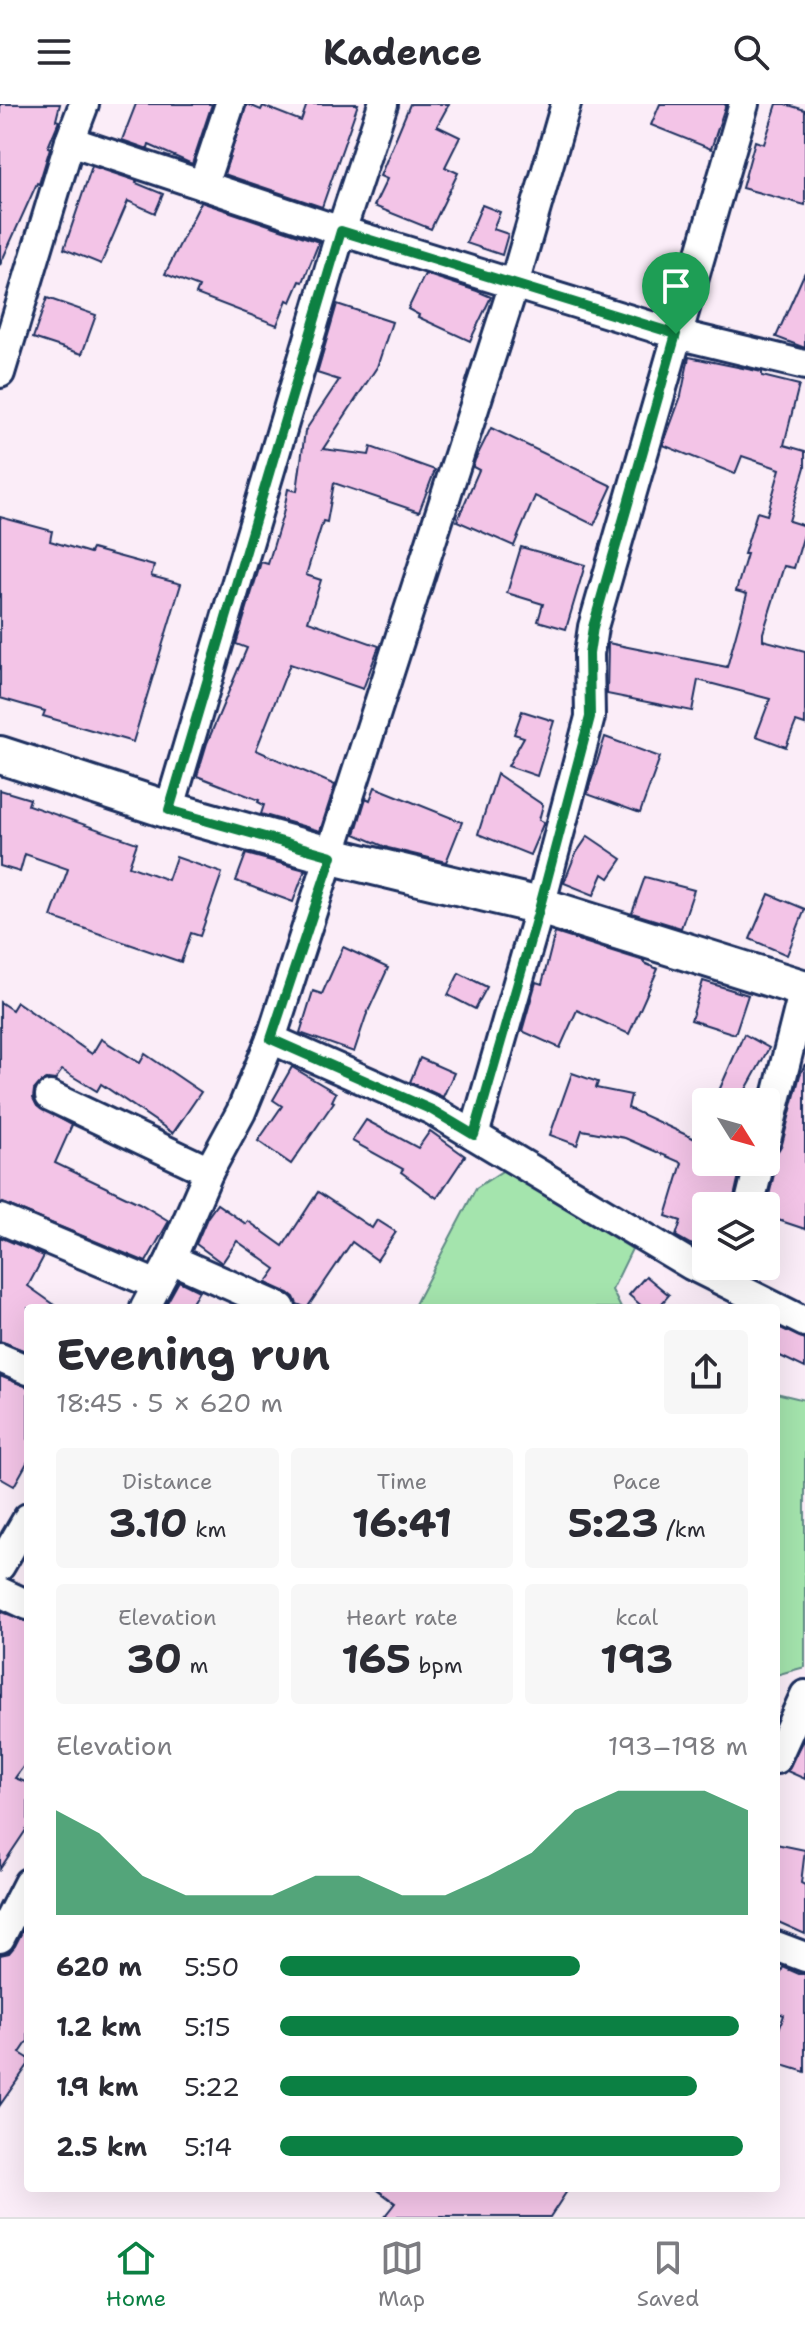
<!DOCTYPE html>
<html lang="en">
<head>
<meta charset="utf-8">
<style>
	:root { --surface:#fff; --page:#f7f7f7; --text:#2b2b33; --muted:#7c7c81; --line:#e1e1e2; --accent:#0b8043 }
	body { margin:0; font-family:"Shantell Sans",sans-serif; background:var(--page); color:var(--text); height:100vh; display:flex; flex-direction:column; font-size:30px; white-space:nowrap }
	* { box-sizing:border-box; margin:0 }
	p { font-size:26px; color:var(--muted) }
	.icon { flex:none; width:44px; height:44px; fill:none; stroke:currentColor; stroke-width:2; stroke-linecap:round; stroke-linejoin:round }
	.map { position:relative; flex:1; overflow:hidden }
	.drawer { position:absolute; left:24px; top:1200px; width:756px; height:888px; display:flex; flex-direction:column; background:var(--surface); border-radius:8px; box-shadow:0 8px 32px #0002 }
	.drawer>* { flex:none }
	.needle { width:52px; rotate:127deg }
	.fabs { position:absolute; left:692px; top:984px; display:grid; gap:16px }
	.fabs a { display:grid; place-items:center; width:88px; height:88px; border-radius:8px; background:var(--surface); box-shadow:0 8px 32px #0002; font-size:40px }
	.pin { position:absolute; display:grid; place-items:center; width:68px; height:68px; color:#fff; margin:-82px -34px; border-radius:50% 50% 50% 0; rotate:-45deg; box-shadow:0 0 8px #0007 }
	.pin .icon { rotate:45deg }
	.round { display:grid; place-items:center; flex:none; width:84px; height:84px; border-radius:8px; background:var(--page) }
	.summary { display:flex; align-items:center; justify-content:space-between; height:136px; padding:0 32px }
	h1 { font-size:44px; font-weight:700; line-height:60px }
	.stats { display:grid; grid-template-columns:repeat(3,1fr); gap:12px; height:136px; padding:8px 32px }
	.stats div { display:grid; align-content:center; border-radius:8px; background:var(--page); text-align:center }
	.stats b { font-size:40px; font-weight:700 }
	.stats small { font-size:22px; font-weight:400 }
	.stats p { font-size:22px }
	.chart { height:224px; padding:16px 32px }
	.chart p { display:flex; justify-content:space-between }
	.chart svg { width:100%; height:144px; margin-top:8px; fill:var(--accent); opacity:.7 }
	ul { padding:0 32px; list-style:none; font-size:26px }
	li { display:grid; grid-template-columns:128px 96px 1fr; align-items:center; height:60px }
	li i { height:20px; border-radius:10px; background:var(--accent) }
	header { display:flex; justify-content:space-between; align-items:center; height:104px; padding:0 32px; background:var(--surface); font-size:36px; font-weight:700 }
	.tabs { display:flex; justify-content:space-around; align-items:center; height:112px; border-top:2px solid var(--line); background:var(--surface); font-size:22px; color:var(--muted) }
	.tabs a { display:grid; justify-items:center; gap:4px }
	.tabs .selected { color:var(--accent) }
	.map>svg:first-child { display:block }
	.green { fill:#a4e4ad; stroke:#608a86; stroke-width:2 }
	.building { fill:#f3c4e7; stroke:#1b2f5e; stroke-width:2 }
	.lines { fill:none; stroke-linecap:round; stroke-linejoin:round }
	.minor-casing { stroke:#1b2f5e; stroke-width:34 }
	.tertiary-casing { stroke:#1b2f5e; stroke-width:42 }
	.minor { stroke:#fff; stroke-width:28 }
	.tertiary { stroke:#fff; stroke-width:36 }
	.route-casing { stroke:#fff; stroke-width:16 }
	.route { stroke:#0b8043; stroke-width:10 }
</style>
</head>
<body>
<header><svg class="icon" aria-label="menu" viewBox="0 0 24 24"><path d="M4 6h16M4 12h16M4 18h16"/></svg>Kadence<svg class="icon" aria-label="search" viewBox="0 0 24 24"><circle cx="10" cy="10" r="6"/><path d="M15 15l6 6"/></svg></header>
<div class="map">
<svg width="805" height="2113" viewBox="0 0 805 2113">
	<rect width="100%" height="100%" fill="#fbedf8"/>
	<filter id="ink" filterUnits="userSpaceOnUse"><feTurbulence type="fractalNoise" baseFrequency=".0125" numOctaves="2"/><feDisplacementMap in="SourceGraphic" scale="16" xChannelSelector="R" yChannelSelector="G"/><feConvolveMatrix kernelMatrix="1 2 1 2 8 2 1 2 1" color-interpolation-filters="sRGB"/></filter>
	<g filter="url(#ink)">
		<g class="green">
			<path d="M504 1066 632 1145 612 1186 621 1204H413L476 1084Z"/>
			<path d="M776 1289 805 1296V1563L776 1571Z"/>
		</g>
		<g class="building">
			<path d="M0 0H60L56 16 59 17 48 43 50 44 39 80 37 79 0 161Z"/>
			<path d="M136 0H212L192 60 149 41 148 45 122 36Z"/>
			<path d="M247 0 261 6 263 2 301 17 307 0H358L322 103 224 70Z"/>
			<path d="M410 0H449L437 22 460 33 445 63 458 69 431 125 374 102 387 75 380 72Z"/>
			<path d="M660 0H726L711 45 651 21Z"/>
			<path d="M777 0H785L805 6V101L742 84 755 37 764 40Z"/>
			<path d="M92 62 137 77 136 79 163 90 155 109 128 97 101 160 64 145Z"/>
			<path d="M201 98 319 138 303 178 300 177 291 198 287 196 277 221 196 190 199 183 165 170Z"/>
			<path d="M482 101 500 108 493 125 508 130 502 151 466 139Z"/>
			<path d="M805 168V244L776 233Z"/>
			<path d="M425 170 477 187 491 193 470 237 418 213 419 211 408 205Z"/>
			<path d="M47 194 96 211 82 250 33 234Z"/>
			<path d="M337 200 392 218 377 263 323 345 369 351 371 343 435 366 419 408 334 379 327 418 323 417 306 471 321 476 308 517 379 542 363 585 290 560 256 646 335 681 320 727 261 710 264 701 258 698 259 696 197 672 207 639 247 544 236 540 261 458 268 460 283 410 288 385 297 387 305 327 339 276 317 269Z"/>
			<path d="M689 253 762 268V272L799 281 784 341 805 347V363L789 417 805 422V427L794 464 784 462 763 529V536L805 547V621L796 618 786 643 756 632 770 595 698 576 692 607 607 590 608 539 727 563 747 490 736 487 747 450H744L757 408 767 411 780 365 742 352 735 370 663 341 681 292Z"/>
			<path d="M491 324 612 382 594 421 535 392 514 442 457 417 479 366 473 363 475 356Z"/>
			<path d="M0 413 52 427 50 437 90 449 92 445 154 462 151 472 181 480 133 638 43 612 45 607 0 594Z"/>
			<path d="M521 443 585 461 566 525 538 517 543 500 507 489Z"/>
			<path d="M522 607 554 617 537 672 508 662 524 633 514 630Z"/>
			<path d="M605 633 660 653 640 709 587 690Z"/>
			<path d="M497 670 543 701 539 716 544 718 530 751 478 730Z"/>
			<path d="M375 683 462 718 446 758 388 744 355 730 366 694 370 696Z"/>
			<path d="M0 686 30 695 28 701 137 739 129 762 168 776 176 753 222 769 200 832 191 829 181 858 51 813 68 765 25 750 20 768 0 762Z"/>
			<path d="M588 732 622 755 609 774 603 770 594 791 564 779 575 751Z"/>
			<path d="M246 750 305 766 293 798 236 777Z"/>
			<path d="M645 773 694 786 681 824 632 809Z"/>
			<path d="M769 790 805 805 787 851 750 835Z"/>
			<path d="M555 829 644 857V859L658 865 629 930 577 906 560 944 522 927 536 878 542 880Z"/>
			<path d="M343 843 388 864 366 912 354 948 300 929 313 887 322 890Z"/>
			<path d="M459 869 487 883 475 905 448 891Z"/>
			<path d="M703 877 748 891 735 930 691 916Z"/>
			<path d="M0 898 12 906 17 898 92 950 101 935 140 959 145 950 201 988 173 1029 101 980 97 987 62 966 55 976 48 975 41 978 34 986 33 994 37 1002 72 1021 55 1059 139 1099 169 1117 146 1158 0 1098Z"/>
			<path d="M744 930 769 944 739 998H714Z"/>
			<path d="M420 954 454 969 443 993 410 978Z"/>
			<path d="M805 960V1125L766 1112V1104L776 1062 775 1050 782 1040 800 971Z"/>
			<path d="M292 963 336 989 332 997 334 998 291 1060 258 1037 282 1002 273 996Z"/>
			<path d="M572 969 598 978 596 984 631 991 628 1004 706 1040V1058H742L732 1102H706V1131L702 1144 690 1140 676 1132 681 1117 666 1112 682 1059 625 1034 582 1026 577 1041 550 1031Z"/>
			<path d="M366 1016 418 1044 430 1027 465 1052 437 1094 401 1068 403 1065 352 1037Z"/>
			<path d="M318 1088 372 1124 377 1116 396 1128 377 1156 352 1138 307 1204 297 1200 294 1193 289 1189 266 1179 276 1165 237 1137 222 1159 196 1140 207 1114 217 1100 246 1120 248 1117 283 1142Z"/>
			<path d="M0 1133 44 1152 28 1182 59 1204H28V1248L0 1237Z"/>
			<path d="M646 1172 669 1191 658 1204H644L629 1191Z"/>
			<path d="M179 1177 199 1187 189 1204H164Z"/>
			<path d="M776 1222 805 1235V1264L776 1250Z"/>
			<path d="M0 1272 28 1283V1357L14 1382 0 1374Z"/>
			<path d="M0 1507 28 1518V1656L15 1674 28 1679V1723L0 1765Z"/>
			<path d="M805 1632V1675L787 1667Z"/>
			<path d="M776 1740 805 1746 801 1779 805 1781V1830L776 1817Z"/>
			<path d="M28 1816V1937L20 1949 28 1954V1961L0 2001V1851L9 1849 15 1842Z"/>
			<path d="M783 1863 799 1870H805V1968L776 1959V1934L784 1911 776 1908V1880Z"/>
			<path d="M375 2084H569L550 2113H384L395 2099Z"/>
		</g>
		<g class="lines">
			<g class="minor-casing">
				<g id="minor">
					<path d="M70 37 341 127 383 0"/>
					<path d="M203 81 230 0"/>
					<path d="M0 269 70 37 84 0"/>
					<path d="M169 706 341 127 676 230 805 261"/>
					<path d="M271 935 432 1006 691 1161 805 1218"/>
					<path d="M50 992 209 1067"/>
					<path d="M474 1031 540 802 590 613 589 550 593 523 744 0"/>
					<path d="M766 1036 805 881"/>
					<path d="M749 1102 760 1058"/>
					<path d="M0 1115 157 1181"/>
					<path d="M171 1155 281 1204"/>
					<path d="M145 1204 171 1155 209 1067 241 1008 271 935 514 180 566 0"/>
					<path d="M0 1254 28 1266"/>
					<path d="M0 1462 28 1414"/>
					<path d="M0 1488 28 1501"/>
					<path d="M776 1655 805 1591"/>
					<path d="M0 1834 28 1779"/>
					<path d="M776 1842 805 1853"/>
				</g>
			</g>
			<g class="tertiary-casing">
				<path id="tertiary" d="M0 651 169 706 332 752 540 802 805 885"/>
			</g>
			<use href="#minor" class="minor"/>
			<use href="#tertiary" class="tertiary"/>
		</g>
	</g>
	<g class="lines" filter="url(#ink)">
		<g class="route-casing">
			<path id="route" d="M341 127 676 230 593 523 589 550 590 613 540 802 474 1031 432 1006 271 935 332 752 169 706Z"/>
		</g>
		<use href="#route" class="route"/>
	</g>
</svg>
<div class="fabs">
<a><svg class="needle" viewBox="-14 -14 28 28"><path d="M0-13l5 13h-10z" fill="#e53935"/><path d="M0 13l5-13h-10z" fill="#7c7c81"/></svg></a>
<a><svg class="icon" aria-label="layers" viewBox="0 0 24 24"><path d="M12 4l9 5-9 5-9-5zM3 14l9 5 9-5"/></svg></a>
</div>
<div class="pin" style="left:676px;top:230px;background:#1e9e55"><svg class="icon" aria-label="arrive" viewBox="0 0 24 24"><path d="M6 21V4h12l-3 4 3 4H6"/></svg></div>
<section class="drawer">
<div class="summary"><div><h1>Evening run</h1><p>18:45 · 5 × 620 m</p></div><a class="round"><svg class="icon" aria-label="share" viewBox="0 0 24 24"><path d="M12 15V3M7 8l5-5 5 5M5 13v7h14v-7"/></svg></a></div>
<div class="stats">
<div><p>Distance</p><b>3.10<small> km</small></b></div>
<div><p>Time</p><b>16:41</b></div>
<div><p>Pace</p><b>5:23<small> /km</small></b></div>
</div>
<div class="stats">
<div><p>Elevation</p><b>30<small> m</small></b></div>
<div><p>Heart rate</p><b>165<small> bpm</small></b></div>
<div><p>kcal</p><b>193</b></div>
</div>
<div class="chart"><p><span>Elevation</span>193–198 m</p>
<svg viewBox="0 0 160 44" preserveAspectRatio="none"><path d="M0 44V12L10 19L20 32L30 38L40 38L50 38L60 32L70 32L80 38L90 38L100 32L110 25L120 12L130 6L140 6L150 6L160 12V44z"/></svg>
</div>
<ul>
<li><b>620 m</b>5:50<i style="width:64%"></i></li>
<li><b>1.2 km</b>5:15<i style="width:98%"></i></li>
<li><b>1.9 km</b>5:22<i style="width:89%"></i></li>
<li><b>2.5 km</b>5:14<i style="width:99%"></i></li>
</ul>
</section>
</div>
<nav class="tabs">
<a class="selected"><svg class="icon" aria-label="home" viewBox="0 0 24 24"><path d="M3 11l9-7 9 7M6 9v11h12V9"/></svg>Home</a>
<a><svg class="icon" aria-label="map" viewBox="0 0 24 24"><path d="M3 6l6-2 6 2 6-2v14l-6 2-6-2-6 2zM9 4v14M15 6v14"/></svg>Map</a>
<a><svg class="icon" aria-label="saved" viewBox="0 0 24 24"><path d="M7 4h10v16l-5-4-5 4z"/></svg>Saved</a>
</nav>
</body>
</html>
